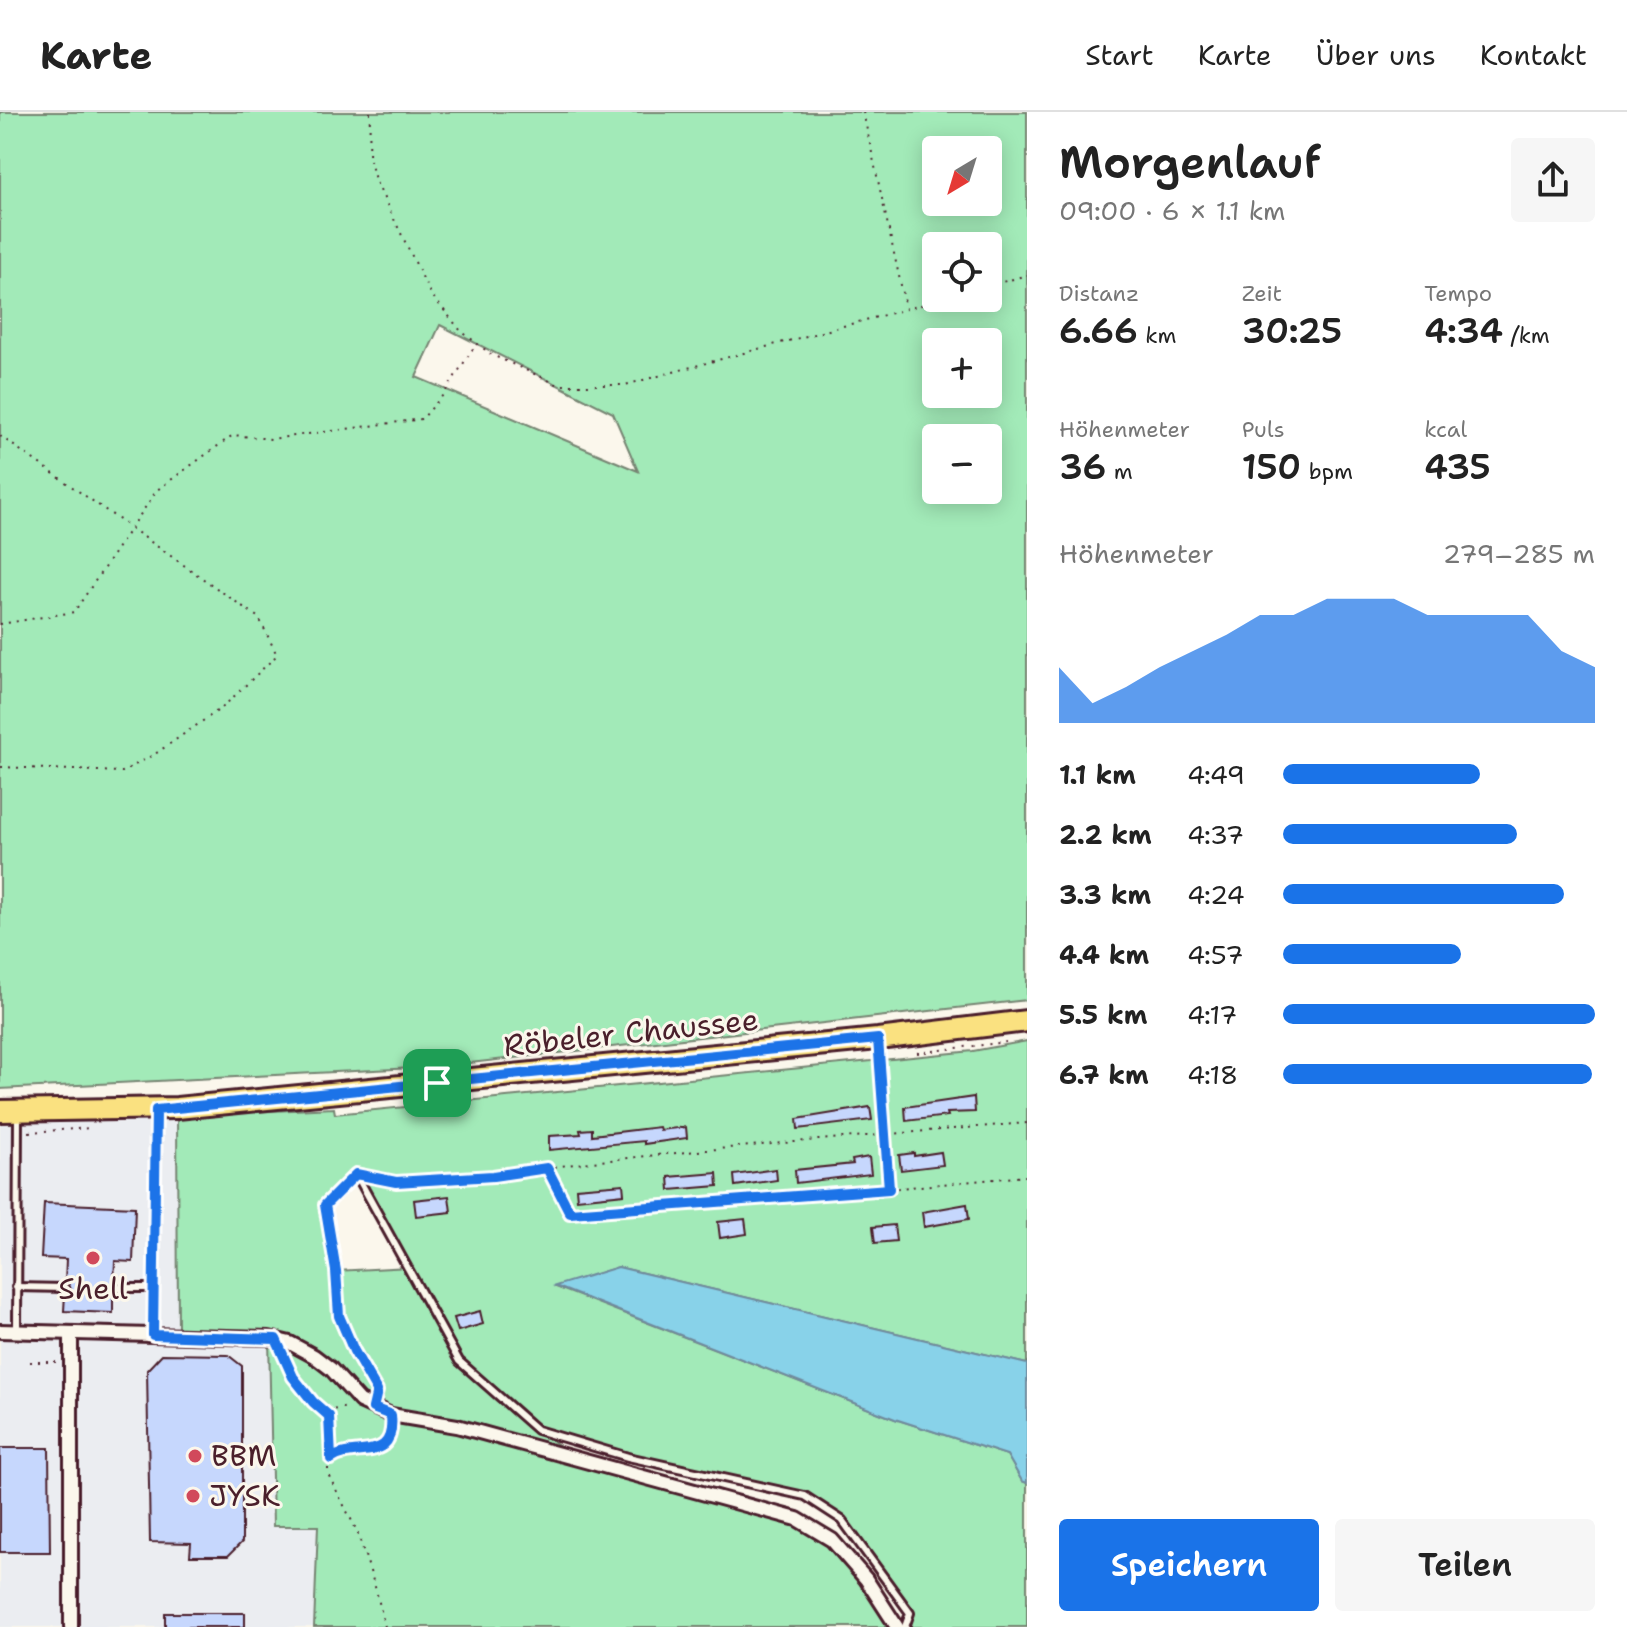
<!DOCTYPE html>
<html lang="de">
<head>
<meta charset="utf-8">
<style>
	:root { --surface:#fff; --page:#f6f6f6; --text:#222; --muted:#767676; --line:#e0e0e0; --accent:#1a73e8 }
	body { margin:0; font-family:"Shantell Sans",sans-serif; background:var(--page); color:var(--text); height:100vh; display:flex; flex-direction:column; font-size:30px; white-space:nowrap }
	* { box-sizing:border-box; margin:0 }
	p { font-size:26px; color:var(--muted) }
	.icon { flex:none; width:44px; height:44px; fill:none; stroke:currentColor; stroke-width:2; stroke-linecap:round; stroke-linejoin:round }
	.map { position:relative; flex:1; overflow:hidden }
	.drawer { display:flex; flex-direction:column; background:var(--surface); width:600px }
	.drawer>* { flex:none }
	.needle { width:52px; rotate:218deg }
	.tools { position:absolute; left:922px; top:24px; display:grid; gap:16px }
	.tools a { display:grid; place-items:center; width:80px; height:80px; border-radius:8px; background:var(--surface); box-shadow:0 4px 20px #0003; font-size:40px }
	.pin { position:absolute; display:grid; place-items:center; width:68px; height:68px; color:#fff; margin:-34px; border-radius:16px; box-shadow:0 4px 12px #0006 }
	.round { display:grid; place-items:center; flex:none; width:84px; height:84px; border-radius:8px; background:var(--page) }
	.overview { display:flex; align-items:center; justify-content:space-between; height:136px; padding:0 32px }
	h1 { font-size:44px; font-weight:600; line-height:60px }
	.stats { display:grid; grid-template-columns:repeat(3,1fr); gap:12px; height:136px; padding:8px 32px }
	.stats div { display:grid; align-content:center }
	.stats b { font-size:34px; font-weight:600 }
	.stats small { font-size:22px; font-weight:400 }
	.stats p { font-size:22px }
	.chart { height:224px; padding:16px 32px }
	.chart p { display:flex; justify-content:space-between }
	.chart svg { width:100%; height:144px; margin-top:8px; fill:var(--accent); opacity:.7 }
	.action { display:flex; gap:16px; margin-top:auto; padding:16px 32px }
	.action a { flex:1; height:92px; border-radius:8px; background:var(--accent); color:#fff; font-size:32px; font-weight:600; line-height:92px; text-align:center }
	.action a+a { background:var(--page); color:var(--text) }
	ul { padding:0 32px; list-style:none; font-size:26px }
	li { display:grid; grid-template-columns:128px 96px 1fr; align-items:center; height:60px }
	li i { height:20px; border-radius:10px; background:var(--accent) }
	header { display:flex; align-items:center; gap:48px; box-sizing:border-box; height:112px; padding:0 40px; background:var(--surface); border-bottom:2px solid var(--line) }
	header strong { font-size:38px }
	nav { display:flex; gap:44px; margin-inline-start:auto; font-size:28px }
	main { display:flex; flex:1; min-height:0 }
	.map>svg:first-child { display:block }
	.built { fill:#ebedf1 }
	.green { fill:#a2eab8; stroke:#768472; stroke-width:2; fill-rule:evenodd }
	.water { fill:#88d2e9; stroke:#6f8a9d; stroke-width:2 }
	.building { fill:#c6d7fd; stroke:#4a1f2b; stroke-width:2 }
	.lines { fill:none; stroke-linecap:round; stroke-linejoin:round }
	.lane-casing { stroke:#4a1f2b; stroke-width:12 }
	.street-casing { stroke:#4a1f2b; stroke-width:18 }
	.primary-casing { stroke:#4a1f2b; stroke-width:26 }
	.path { stroke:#4a1f2b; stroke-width:2; stroke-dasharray:2 6; stroke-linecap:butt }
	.lane { stroke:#fbf7ec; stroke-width:6 }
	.street { stroke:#fbf7ec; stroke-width:12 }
	.primary { stroke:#fae180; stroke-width:20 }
	.route-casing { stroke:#fff; stroke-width:16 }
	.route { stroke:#1a73e8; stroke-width:10 }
	.poi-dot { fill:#d1495b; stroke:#fbf7ec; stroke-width:3 }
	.labels { text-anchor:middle; stroke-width:6; stroke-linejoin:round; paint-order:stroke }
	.street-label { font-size:30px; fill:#4a1f2b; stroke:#fbf7ec }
	.poi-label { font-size:30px; fill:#4a1f2b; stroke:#fbf7ec; text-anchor:start }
</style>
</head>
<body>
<header>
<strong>Karte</strong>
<nav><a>Start</a><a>Karte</a><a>Über uns</a><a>Kontakt</a></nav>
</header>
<main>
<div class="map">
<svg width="1027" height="1515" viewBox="0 0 1027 1515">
	<rect width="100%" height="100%" fill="#fbf7ec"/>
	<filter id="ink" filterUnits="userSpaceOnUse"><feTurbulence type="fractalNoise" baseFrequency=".0125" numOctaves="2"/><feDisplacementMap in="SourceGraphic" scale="16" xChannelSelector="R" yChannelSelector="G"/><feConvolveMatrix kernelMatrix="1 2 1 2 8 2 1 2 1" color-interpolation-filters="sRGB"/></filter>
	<g filter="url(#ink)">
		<path class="built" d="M177 996 269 1226 272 1414 318 1413 314 1515H0V998Z"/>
		<g class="green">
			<path d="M0 0H1027V888L434 955 0 977ZM936 38H988V90H936ZM936 134H988V186H936ZM440 213 613 301 638 359 416 265ZM988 230V282H936V230ZM988 326V378H936V326Z"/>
			<path d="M1027 929V1252L618 1155 556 1175 895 1307 1007 1343 1022 1369 1027 1371V1515H905L910 1501 842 1408 805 1384 628 1345 540 1320 585 1351 797 1407 832 1428 897 1515H314L318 1414H273L269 1226 178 1224 177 997 189 1003 334 996 335 1002 973 939ZM356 1063 409 1155 336 1159 325 1093Z"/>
		</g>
		<path class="water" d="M618 1155 1027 1252V1371L1022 1369 1007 1343 895 1307 555 1174Z"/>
		<g class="building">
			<path d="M974 985 975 1000 947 1001 948 1004 906 1009 905 995Z"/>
			<path d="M870 995 872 1008 798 1017 797 1007Z"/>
			<path d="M659 1015 660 1018 686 1015 687 1026 644 1032V1029L549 1038V1024L581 1022 580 1018 592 1017V1023Z"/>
			<path d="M941 1040 943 1053 901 1058 899 1043 914 1041V1044Z"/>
			<path d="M869 1045 871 1062 796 1071 795 1058 853 1052 852 1048Z"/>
			<path d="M776 1057 777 1068 735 1074 734 1063Z"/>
			<path d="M717 1061 718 1074 670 1078 669 1065Z"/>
			<path d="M623 1072 624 1082 577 1087 576 1076Z"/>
			<path d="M449 1084 451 1100 416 1104 414 1088Z"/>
			<path d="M44 1091 135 1095 133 1150 115 1149 114 1170 108 1175 113 1182V1201L64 1199 65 1182 71 1177 65 1170 66 1147 41 1146Z"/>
			<path d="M967 1092 969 1107 924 1115 922 1100Z"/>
			<path d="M745 1107 747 1122 720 1126 718 1110Z"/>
			<path d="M894 1113 896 1129 875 1131 873 1115Z"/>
			<path d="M480 1199 483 1212 458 1219 454 1206Z"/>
			<path d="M162 1242 228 1243 242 1254V1430L228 1444H190L191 1431 150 1430 147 1258Z"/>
			<path d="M0 1336H49L50 1440H0Z"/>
			<rect x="165" y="1501" width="80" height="14"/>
		</g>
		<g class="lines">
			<g class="lane-casing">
				<g id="lane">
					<path d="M16 1175 65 1176"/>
					<path d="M114 1176H154"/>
					<path d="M17 1219 18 1003"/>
					<path d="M153 1223 156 999"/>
					<path d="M374 1295 377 1279 354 1239 339 1204 336 1159 325 1093 356 1062 459 1249 537 1318 628 1345 805 1384 842 1408 910 1501 905 1515"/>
				</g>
			</g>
			<g class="street-casing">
				<g id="street">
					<path d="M0 1219 269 1226 290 1231 314 1244 331 1257 360 1289 391 1303 457 1314 797 1407 832 1428 866 1467 897 1515"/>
					<path d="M71 1515V1221"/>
				</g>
			</g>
			<g class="primary-casing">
				<path id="primary" d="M0 999 177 996 878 927 1027 909"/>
			</g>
			<g class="path">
				<path d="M370 0 369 45 375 68 430 181 461 219 492 243 559 273H625L947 186"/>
				<path d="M863 0 906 196"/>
				<path d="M988 174 1027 163"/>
				<path d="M0 324 259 506 277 543 223 595 155 642 122 660 0 655"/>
				<path d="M0 512 74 500 157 378 233 323 271 327 422 307 443 283 476 232"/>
				<path d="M917 941 1006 930"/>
				<path d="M879 944 889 1077"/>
				<path d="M29 1020 91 1016"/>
				<path d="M548 1058 570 1101 889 1077 1027 1064"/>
				<path d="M372 1065C439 1078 516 1059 583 1051 731 1034 879 1023 1027 1011"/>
				<path d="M281 1242 293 1265 313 1290 329 1304 331 1346"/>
				<path d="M30 1250H58"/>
				<path d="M326 1299 348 1295"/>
				<path d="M385 1515 376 1478 357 1419 328 1362V1353C343 1326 383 1356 391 1316"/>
			</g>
			<use href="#lane" class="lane"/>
			<use href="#street" class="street"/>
			<use href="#primary" class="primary"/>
		</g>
	</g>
	<g class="lines" filter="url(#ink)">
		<g class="route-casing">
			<path id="route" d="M878 927 889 1077 570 1101 547 1056 493 1064 396 1070 356 1062 325 1093 336 1159 339 1204 354 1239 377 1279 373 1296 391 1303C396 1354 355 1330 331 1347L329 1304 313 1290 293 1265 276 1227 153 1223 156 998Z"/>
		</g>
		<use href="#route" class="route"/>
	</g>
	<g class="poi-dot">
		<circle cx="93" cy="1146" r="8"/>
		<circle cx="195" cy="1344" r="8"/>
		<circle cx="193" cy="1384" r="8"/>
	</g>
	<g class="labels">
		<g class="street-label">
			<text transform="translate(631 921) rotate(-6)" y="10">Röbeler Chaussee</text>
		</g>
		<g class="poi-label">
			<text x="93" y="1187" text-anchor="middle">Shell</text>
			<text x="211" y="1354">BBM</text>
			<text x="209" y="1394">JYSK</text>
		</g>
	</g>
</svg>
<div class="tools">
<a><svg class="needle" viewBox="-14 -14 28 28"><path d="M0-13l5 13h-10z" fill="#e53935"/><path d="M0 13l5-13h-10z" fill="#767676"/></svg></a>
<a><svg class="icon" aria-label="locate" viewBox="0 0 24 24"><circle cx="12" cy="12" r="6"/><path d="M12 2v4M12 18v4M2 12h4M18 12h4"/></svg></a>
<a>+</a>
<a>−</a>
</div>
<div class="pin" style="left:437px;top:971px;background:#1e9e55"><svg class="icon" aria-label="arrive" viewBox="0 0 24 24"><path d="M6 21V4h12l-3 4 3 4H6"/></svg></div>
</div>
<section class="drawer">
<div class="overview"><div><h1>Morgenlauf</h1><p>09:00 · 6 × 1.1 km</p></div><a class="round"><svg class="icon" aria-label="share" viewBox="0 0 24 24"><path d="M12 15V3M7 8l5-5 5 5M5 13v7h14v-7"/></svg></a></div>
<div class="stats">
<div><p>Distanz</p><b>6.66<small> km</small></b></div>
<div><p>Zeit</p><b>30:25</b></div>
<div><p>Tempo</p><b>4:34<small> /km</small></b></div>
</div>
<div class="stats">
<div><p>Höhenmeter</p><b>36<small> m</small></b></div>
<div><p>Puls</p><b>150<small> bpm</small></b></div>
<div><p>kcal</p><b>435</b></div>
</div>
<div class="chart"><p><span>Höhenmeter</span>279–285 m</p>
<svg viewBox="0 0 160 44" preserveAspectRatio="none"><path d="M0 44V27L10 38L20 33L30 27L40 22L50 17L60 11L70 11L80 6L90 6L100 6L110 11L120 11L130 11L140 11L150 22L160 27V44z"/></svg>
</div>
<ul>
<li><b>1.1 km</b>4:49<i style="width:63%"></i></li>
<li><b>2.2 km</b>4:37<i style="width:75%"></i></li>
<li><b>3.3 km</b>4:24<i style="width:90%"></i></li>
<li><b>4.4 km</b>4:57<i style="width:57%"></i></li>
<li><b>5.5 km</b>4:17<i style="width:100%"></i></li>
<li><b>6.7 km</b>4:18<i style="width:99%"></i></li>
</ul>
<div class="action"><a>Speichern</a><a>Teilen</a></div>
</section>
</main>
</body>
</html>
